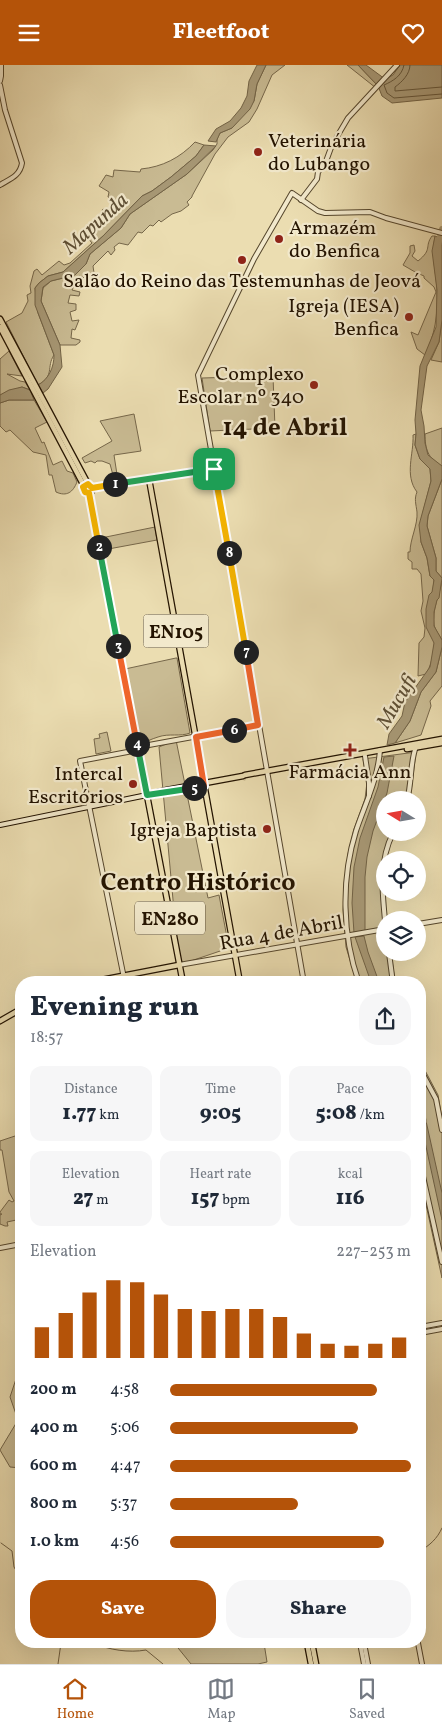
<!DOCTYPE html>
<html lang="en">
<head>
<meta charset="utf-8">
<style>
	:root { --surface:#fff; --page:#f6f6f7; --text:#1f2937; --muted:#747a83; --line:#e0e1e3; --accent:#b45309 }
	body { margin:0; font-family:Vollkorn,serif; background:var(--page); color:var(--text); height:100vh; display:flex; flex-direction:column; font-size:19px; white-space:nowrap }
	* { box-sizing:border-box; margin:0 }
	p { font-size:16px; color:var(--muted) }
	.icon { flex:none; width:28px; height:28px; fill:none; stroke:currentColor; stroke-width:2; stroke-linecap:round; stroke-linejoin:round }
	.map { position:relative; flex:1; overflow:hidden }
	.drawer { position:absolute; left:15px; top:911px; width:411px; height:672px; display:flex; flex-direction:column; background:var(--surface); border-radius:20px; box-shadow:0 5px 20px #0002 }
	.drawer>* { flex:none }
	.needle { width:32px; rotate:281deg }
	.fabs { position:absolute; left:376px; top:726px; display:grid; gap:10px }
	.fabs a { display:grid; place-items:center; width:50px; height:50px; border-radius:50%; background:var(--surface); box-shadow:0 5px 20px #0002; font-size:25px }
	.pin { position:absolute; display:grid; place-items:center; width:42px; height:42px; color:#fff; margin:-21px; border-radius:10px; box-shadow:0 2px 8px #0006 }
	.km { position:absolute; width:25px; height:25px; margin:-12px; border-radius:50%; background:#222; color:#fff; font-size:14px; line-height:25px; text-align:center }
	.round { display:grid; place-items:center; flex:none; width:52px; height:52px; border-radius:20px; background:var(--page) }
	.overview { display:flex; align-items:center; justify-content:space-between; height:85px; padding:0 15px }
	h1 { font-size:28px; font-weight:800; line-height:38px }
	.figures { display:grid; grid-template-columns:repeat(3,1fr); gap:8px; height:85px; padding:5px 15px }
	.figures div { display:grid; align-content:center; border-radius:12px; background:var(--page); text-align:center }
	.figures b { font-size:21px; font-weight:800 }
	.figures small { font-size:14px; font-weight:400 }
	.figures p { font-size:14px }
	.chart { height:140px; padding:10px 15px }
	.chart p { display:flex; justify-content:space-between }
	.chart svg { width:100%; height:90px; margin-top:5px; stroke:var(--accent); stroke-width:6 }
	.primary-button { display:flex; gap:10px; margin-top:auto; padding:10px 15px }
	.primary-button a { flex:1; height:58px; border-radius:20px; background:var(--accent); color:#fff; font-size:20px; font-weight:800; line-height:58px; text-align:center }
	.primary-button a+a { background:var(--page); color:var(--text) }
	ul { padding:0 15px; list-style:none; font-size:16px }
	li { display:grid; grid-template-columns:80px 60px 1fr; align-items:center; height:38px }
	li i { height:12px; border-radius:6px; background:var(--accent) }
	header { display:flex; justify-content:space-between; align-items:center; height:65px; padding:0 15px; background:var(--accent); color:#fff; font-size:22px; font-weight:800 }
	.dock { display:flex; justify-content:space-around; align-items:center; height:70px; border-top:1px solid var(--line); background:var(--surface); font-size:14px; color:var(--muted) }
	.dock a { display:grid; justify-items:center; gap:2px }
	.dock .current { color:var(--accent) }
	.map>svg:first-child { display:block }
	.green { fill:#c9bb93; stroke:#76674a }
	.water { fill:#a79875; stroke:#726346 }
	.lines { fill:none; stroke-linecap:round; stroke-linejoin:round }
	.shore { stroke:#65563a; stroke-width:1 }
	.stream { stroke:#726346; stroke-width:1 }
	.river { stroke:#a79875; stroke-width:6 }
	.primary-tunnel { stroke:#cdbf96; stroke-width:4.5; stroke-dasharray:4.5 2; stroke-linecap:butt }
	.tertiary-casing { stroke:#55462c; stroke-width:6 }
	.secondary-casing { stroke:#231300; stroke-width:6 }
	.primary-casing { stroke:#231300; stroke-width:7 }
	.tertiary { stroke:#f2e9cc; stroke-width:4 }
	.secondary { stroke:#f2e9cc; stroke-width:4 }
	.primary { stroke:#ebddb1; stroke-width:4.5 }
	.split-1-casing { stroke:#fff; stroke-width:10 }
	.split-2-casing { stroke:#fff; stroke-width:10 }
	.split-3-casing { stroke:#fff; stroke-width:10 }
	.split-4-casing { stroke:#fff; stroke-width:10 }
	.split-5-casing { stroke:#fff; stroke-width:10 }
	.split-6-casing { stroke:#fff; stroke-width:10 }
	.split-7-casing { stroke:#fff; stroke-width:10 }
	.split-8-casing { stroke:#fff; stroke-width:10 }
	.split-9-casing { stroke:#fff; stroke-width:10 }
	.split-1 { stroke:#22a559; stroke-width:6 }
	.split-2 { stroke:#f5b400; stroke-width:6 }
	.split-3 { stroke:#22a559; stroke-width:6 }
	.split-4 { stroke:#f0652b; stroke-width:6 }
	.split-5 { stroke:#22a559; stroke-width:6 }
	.split-6 { stroke:#f0652b; stroke-width:6 }
	.split-7 { stroke:#f0652b; stroke-width:6 }
	.split-8 { stroke:#f5b400; stroke-width:6 }
	.split-9 { stroke:#f5b400; stroke-width:6 }
	.poi-dot { fill:#8f2418; stroke:#f2e9cc; stroke-width:2 }
	.labels { text-anchor:middle; stroke-width:4.5; stroke-linejoin:round; paint-order:stroke }
	.shield { fill:#f2e9cc; stroke:#61533d; stroke-width:1 }
	.shield-label { font-size:19px; font-weight:bold; fill:#231300 }
	.poi-label { font-size:20px; fill:#231300; stroke:#f2e9cc; text-anchor:end }
	.street-label { font-size:20px; fill:#231300; stroke:#f2e9cc }
	.water-label { font-size:21px; font-style:italic; fill:#5e4f35; stroke:#f2e9cc }
	.district-label { font-size:25px; font-weight:bold; fill:#231300; stroke:#f2e9cc }
</style>
</head>
<body>
<header><svg class="icon" aria-label="menu" viewBox="0 0 24 24"><path d="M4 6h16M4 12h16M4 18h16"/></svg>Fleetfoot<svg class="icon" aria-label="heart" viewBox="0 0 24 24"><path d="M12 20l-8-8c-3-5 5-10 8-4 3-6 11-1 8 4z"/></svg></header>
<div class="map">
<svg width="442" height="1599" viewBox="0 0 442 1599">
	<rect width="100%" height="100%" fill="#ebddb1"/>
	<filter id="stains"><feTurbulence type="fractalNoise" baseFrequency=".004" numOctaves="4"/><feColorMatrix values="0 0 0 0 .2 0 0 0 0 .09 0 0 0 0 .02 0 0 0 .5 -.17"/></filter>
	<radialGradient id="worn" r=".72"><stop offset=".6" stop-color="#630" stop-opacity="0"/><stop offset="1" stop-color="#630" stop-opacity=".3"/></radialGradient>
	<g class="green">
		<path d="M266 0H285L272 10 257 44 249 57 228 72 215 89 192 131V132L187 137 189 140 181 146 172 149 161 157 159 155 153 161 150 160 142 168 138 167 128 180 119 178 114 182 115 185 111 190 108 186 93 201 94 208 85 213 79 211 72 225 80 227 79 231 70 230 68 238 76 239V245L70 247 72 256 79 255 75 265 72 264 71 273 80 275V277L76 280H60L41 236 43 223 51 216 75 210 86 199 90 189 121 163 130 149 187 109 213 85 217 79V74L220 68 232 63 254 36 257 19Z"/>
		<path d="M347 0H358L378 21 376 23Z"/>
		<path d="M195 77 204 80 196 91 171 112 152 126 142 131 103 171 63 207 48 211 39 218 35 223 38 248 54 290C46 302 55 311 38 320L6 257 22 248 28 236 27 230 31 228 30 221 34 206 37 204 42 210 59 196 64 200 70 198 92 178 86 171 103 144 110 147 116 137 108 132 109 127 99 121 106 110 113 112 114 105 140 107 141 104C162 102 180 93 195 77Z"/>
		<path d="M432 171H435C431 194 436 204 437 226 438 249 435 270 425 290L417 284 411 267 418 270 436 227 434 222 424 213V211C416 208 410 204 403 200L410 188V181L414 180 415 186 412 191 418 196C433 184 424 182 432 171Z"/>
		<path d="M442 255V297L431 295 439 277Z"/>
		<path d="M9 286 22 311 7 309 20 316 25 317 30 325 22 322 0 330V294Z"/>
		<path d="M273 311 275 363 210 366 202 313Z"/>
		<path d="M9 335H34L47 357 35 363 42 378 44 377 53 400 62 396 67 406 73 408 77 417C73 427 67 432 56 427L52 410H49L46 390 33 387 10 365 6 367 0 361V338Z"/>
		<path d="M134 349 141 386 114 390 118 416H116L114 414 110 399 102 396H97L95 398 91 396 85 398 82 393 112 376 100 356Z"/>
		<path d="M442 363V401C428 394 425 384 425 369Z"/>
		<path d="M416 369 415 380 420 394 430 404 431 416 423 447 421 477 427 493 430 511 434 515C430 545 442 582 426 609L418 611 419 578 424 572 425 563 421 546 423 536 421 509 417 504H412V497L408 494V487H410C410 474 418 460 417 447 416 439 414 434 417 427 404 410 414 389 413 370Z"/>
		<path d="M442 414V513L436 506V493L427 461 428 451Z"/>
		<path d="M155 462 157 475 103 485 101 473Z"/>
		<path d="M442 516V575C440 571 435 565 434 560 432 545 439 531 442 516Z"/>
		<path d="M442 582V621L430 636 431 641 421 670 395 678 410 656 421 627 436 607Z"/>
		<path d="M176 593H177L190 668C180 672 169 668 158 672 151 674 147 677 139 678L125 604Z"/>
		<path d="M107 667 111 686 96 689 94 674 100 673 99 669Z"/>
		<path d="M176 675 208 833 219 830 229 883 179 900 159 682Z"/>
		<path d="M416 687 410 735H385V768H395L387 787 383 817 385 888H391L395 917 357 918 346 882 343 845 348 789 354 764 365 734 367 717 363 694Z"/>
		<path d="M420 996 438 1030 442 1054V1213L420 1112Z"/>
		<path d="M18 1070 21 1078V1089L19 1090 21 1097V1154L7 1157 8 1161H5L0 1159V1150L2 1149H0V1147L9 1135 12 1137 14 1136 9 1127 2 1085H0V1076Z"/>
		<path d="M21 1299V1403L10 1402 0 1385 18 1355 10 1332Z"/>
		<path d="M174 1578H267H264L267 1597 258 1599H191Z"/>
	</g>
	<g class="water">
		<path d="M257 0H266L257 19 254 36 250 44 232 63 220 68 216 77 208 76 216 64 230 56 241 43 247 31 249 16Z"/>
		<path d="M358 0H366L385 14 393 10 400 0H442V33L392 38 382 31 378 21Z"/>
		<path d="M204 80 216 81 187 109 130 149 121 163 90 189 86 199 75 210 51 216 43 222 41 236 60 280 62 302 48 324 43 328 38 320C49 314 54 302 54 290L35 240V223L39 218 48 211 63 207 103 171 142 131 152 126 171 112 196 91Z"/>
		<path d="M435 171 442 174V255L439 277 427 301 421 345 424 361 425 378 428 390 442 401V414L428 451 427 461 436 493V506L442 513 439 533 437 535 434 547V561L442 575V582L436 607 421 627 410 656 395 678 387 680 389 669 402 651 405 637 430 602 434 578 426 562V544L429 530 432 527 434 515 430 511 427 493 421 477 419 460 431 416 430 404 420 394 415 380 416 369 415 355 420 301 436 262 437 225 432 186Z"/>
		<path d="M22 322 30 325 34 335H9L0 338V330L9 325Z"/>
		<path d="M394 691 387 728 373 766 367 792 365 812V866L354 868 352 838 354 802 360 773 378 722 384 692Z"/>
		<path d="M364 871 368 887 379 917H371L355 872Z"/>
		<path d="M424 1047 442 1128V1155L420 1054V1048Z"/>
	</g>
	<g class="lines">
		<g class="shore">
			<path d="M404 0C402 11 393 16 384 20L387 28 394 33 442 29"/>
			<path d="M410 0C410 9 402 17 395 22V26L442 22"/>
		</g>
		<g class="stream">
			<path d="M1 1478 12 1486 14 1502 21 1514"/>
			<path d="M420 1486C430 1480 437 1474 442 1463"/>
			<path d="M21 1517 17 1528 21 1535"/>
			<path d="M93 1578C109 1585 129 1588 146 1585L163 1599"/>
			<path d="M58 1599 61 1578"/>
		</g>
		<g class="river">
			<path d="M438 180 442 164"/>
			<path d="M420 1044 424 1056"/>
		</g>
		<path class="primary-tunnel" d="M243 714 245 713"/>
		<g class="tertiary-casing">
			<g id="tertiary">
				<path d="M0 16 1 11V0"/>
				<path d="M0 20 5 45 22 98C20 111 10 114 0 120"/>
				<path d="M301 135 317 114 318 107 325 99 332 80 348 53 397 0"/>
				<path d="M149 414 214 404"/>
				<path d="M138 682 258 660"/>
				<path d="M365 691 369 718V731"/>
				<path d="M407 735C412 719 410 695 416 682"/>
				<path d="M385 855C382 825 379 796 393 768"/>
				<path d="M418 859 442 855"/>
				<path d="M389 888 393 918"/>
				<path d="M179 900 385 864"/>
				<path d="M125 918 80 696 138 685"/>
				<path d="M304 918 198 310 254 194 292 128 318 146 325 148 370 147 386 153 442 168"/>
				<path d="M359 918C342 870 341 814 356 766 365 739 378 714 380 685"/>
				<path d="M420 1004 436 1034 442 1065"/>
				<path d="M420 1098 442 1197"/>
				<path d="M0 1183 21 1179"/>
				<path d="M420 1262 442 1258"/>
				<path d="M420 1268 442 1264"/>
				<path d="M360 1578 364 1599"/>
				<path d="M364 1578 368 1599"/>
				<path d="M418 1578 422 1599"/>
			</g>
		</g>
		<g class="secondary-casing">
			<path id="secondary" d="M0 760 147 730"/>
		</g>
		<g class="primary-casing">
			<g id="primary">
				<path d="M0 254 88 419"/>
				<path d="M0 262 84 421"/>
				<circle cx="88" cy="424" r="4.5"/>
				<path d="M92 423 149 414 240 918"/>
				<path d="M89 428 183 918"/>
				<path d="M407 684 442 678"/>
				<path d="M245 710 442 674"/>
				<path d="M147 730 167 725 243 711"/>
				<path d="M153 730 182 725"/>
				<path d="M86 918 179 900"/>
				<path d="M0 956 21 944"/>
				<path d="M307 1578 311 1599"/>
				<path d="M312 1578 316 1599"/>
			</g>
		</g>
		<use href="#tertiary" class="tertiary"/>
		<use href="#secondary" class="secondary"/>
		<use href="#primary" class="primary"/>
	</g>
	<g class="lines">
		<g class="split-1-casing">
			<path id="split-1" d="M115 419 214 404"/>
		</g>
		<g class="split-2-casing">
			<path id="split-2" d="M99 482 89 428 85 427 83 422 88 419 92 423 115 419"/>
		</g>
		<g class="split-3-casing">
			<path id="split-3" d="M99 482 118 581"/>
		</g>
		<g class="split-4-casing">
			<path id="split-4" d="M118 581 137 679"/>
		</g>
		<g class="split-5-casing">
			<path id="split-5" d="M137 679 147 730 194 723"/>
		</g>
		<g class="split-6-casing">
			<path id="split-6" d="M194 723 204 721 196 672 234 665"/>
		</g>
		<g class="split-7-casing">
			<path id="split-7" d="M234 665 258 660 246 587"/>
		</g>
		<g class="split-8-casing">
			<path id="split-8" d="M229 488 246 587"/>
		</g>
		<g class="split-9-casing">
			<path id="split-9" d="M214 404 229 488"/>
		</g>
		<use href="#split-1" class="split-1"/>
		<use href="#split-2" class="split-2"/>
		<use href="#split-3" class="split-3"/>
		<use href="#split-4" class="split-4"/>
		<use href="#split-5" class="split-5"/>
		<use href="#split-6" class="split-6"/>
		<use href="#split-7" class="split-7"/>
		<use href="#split-8" class="split-8"/>
		<use href="#split-9" class="split-9"/>
	</g>
	<g class="poi-dot">
		<circle cx="258" cy="87" r="5"/>
		<circle cx="279" cy="174" r="5"/>
		<circle cx="242" cy="195" r="5"/>
		<circle cx="409" cy="252" r="5"/>
		<circle cx="314" cy="320" r="5"/>
		<path d="M347.5 677.5h5v5h5v5h-5v5h-5v-5h-5v-5h5z"/>
		<circle cx="133" cy="719" r="5"/>
		<circle cx="267" cy="764" r="5"/>
	</g>
	<g class="labels">
		<g class="shield">
			<rect x="143.5" y="549.5" width="65" height="33" rx="4"/>
			<rect x="135" y="836.5" width="70" height="33" rx="4"/>
		</g>
		<g class="shield-label">
			<text x="176" y="573">EN105</text>
			<text x="170" y="860">EN280</text>
		</g>
		<g class="poi-label">
			<text x="268" y="82" text-anchor="start">Veterinária<tspan x="268" dy="23">do Lubango</tspan></text>
			<text x="289" y="169" text-anchor="start">Armazém<tspan x="289" dy="23">do Benfica</tspan></text>
			<text x="242" y="222" text-anchor="middle">Salão do Reino das Testemunhas de Jeová</text>
			<text x="399" y="247">Igreja (IESA)<tspan x="399" dy="23">Benfica</tspan></text>
			<text x="304" y="315">Complexo<tspan x="304" dy="23">Escolar nº 340</tspan></text>
			<text x="350" y="713" text-anchor="middle">Farmácia Ann</text>
			<text x="123" y="715">Intercal<tspan x="123" dy="23">Escritórios</tspan></text>
			<text x="257" y="771">Igreja Baptista</text>
		</g>
		<g class="street-label">
			<text transform="translate(281 867) rotate(-10)" y="7">Rua 4 de Abril</text>
		</g>
		<g class="water-label">
			<text transform="translate(95 158) rotate(-42)" y="7">Mapunda</text>
			<text transform="translate(396 636) rotate(-60)" y="7">Mucufi</text>
		</g>
		<g class="district-label">
			<text x="285" y="370">14 de Abril</text>
			<text x="198" y="825">Centro Histórico</text>
		</g>
	</g>
	<rect width="100%" height="100%" filter="url(#stains)"/>
	<rect width="100%" height="100%" fill="url(#worn)"/>
</svg>
<div class="fabs">
<a><svg class="needle" viewBox="-14 -14 28 28"><path d="M0-13l5 13h-10z" fill="#e53935"/><path d="M0 13l5-13h-10z" fill="#747a83"/></svg></a>
<a><svg class="icon" aria-label="locate" viewBox="0 0 24 24"><circle cx="12" cy="12" r="6"/><path d="M12 2v4M12 18v4M2 12h4M18 12h4"/></svg></a>
<a><svg class="icon" aria-label="layers" viewBox="0 0 24 24"><path d="M12 4l9 5-9 5-9-5zM3 14l9 5 9-5"/></svg></a>
</div>
<div class="pin" style="left:214px;top:404px;background:#1e9e55"><svg class="icon" aria-label="arrive" viewBox="0 0 24 24"><path d="M6 21V4h12l-3 4 3 4H6"/></svg></div>
<b class="km" style="left:115px;top:419px">1</b>
<b class="km" style="left:99px;top:482px">2</b>
<b class="km" style="left:118px;top:581px">3</b>
<b class="km" style="left:137px;top:679px">4</b>
<b class="km" style="left:194px;top:723px">5</b>
<b class="km" style="left:234px;top:665px">6</b>
<b class="km" style="left:246px;top:587px">7</b>
<b class="km" style="left:229px;top:488px">8</b>
<section class="drawer">
<div class="overview"><div><h1>Evening run</h1><p>18:57</p></div><a class="round"><svg class="icon" aria-label="share" viewBox="0 0 24 24"><path d="M12 15V3M7 8l5-5 5 5M5 13v7h14v-7"/></svg></a></div>
<div class="figures">
<div><p>Distance</p><b>1.77<small> km</small></b></div>
<div><p>Time</p><b>9:05</b></div>
<div><p>Pace</p><b>5:08<small> /km</small></b></div>
</div>
<div class="figures">
<div><p>Elevation</p><b>27<small> m</small></b></div>
<div><p>Heart rate</p><b>157<small> bpm</small></b></div>
<div><p>kcal</p><b>116</b></div>
</div>
<div class="chart"><p><span>Elevation</span>227–253 m</p>
<svg viewBox="0 0 160 44" preserveAspectRatio="none"><path d="M5 44V29M15 44V22M25 44V12M35 44V6M45 44V7M55 44V13M65 44V20M75 44V21M85 44V20M95 44V20M105 44V24M115 44V32M125 44V37M135 44V38M145 44V37M155 44V34"/></svg>
</div>
<ul>
<li><b>200 m</b>4:58<i style="width:86%"></i></li>
<li><b>400 m</b>5:06<i style="width:78%"></i></li>
<li><b>600 m</b>4:47<i style="width:100%"></i></li>
<li><b>800 m</b>5:37<i style="width:53%"></i></li>
<li><b>1.0 km</b>4:56<i style="width:89%"></i></li>
</ul>
<div class="primary-button"><a>Save</a><a>Share</a></div>
</section>
</div>
<nav class="dock">
<a class="current"><svg class="icon" aria-label="home" viewBox="0 0 24 24"><path d="M3 11l9-7 9 7M6 9v11h12V9"/></svg>Home</a>
<a><svg class="icon" aria-label="map" viewBox="0 0 24 24"><path d="M3 6l6-2 6 2 6-2v14l-6 2-6-2-6 2zM9 4v14M15 6v14"/></svg>Map</a>
<a><svg class="icon" aria-label="saved" viewBox="0 0 24 24"><path d="M7 4h10v16l-5-4-5 4z"/></svg>Saved</a>
</nav>
</body>
</html>
